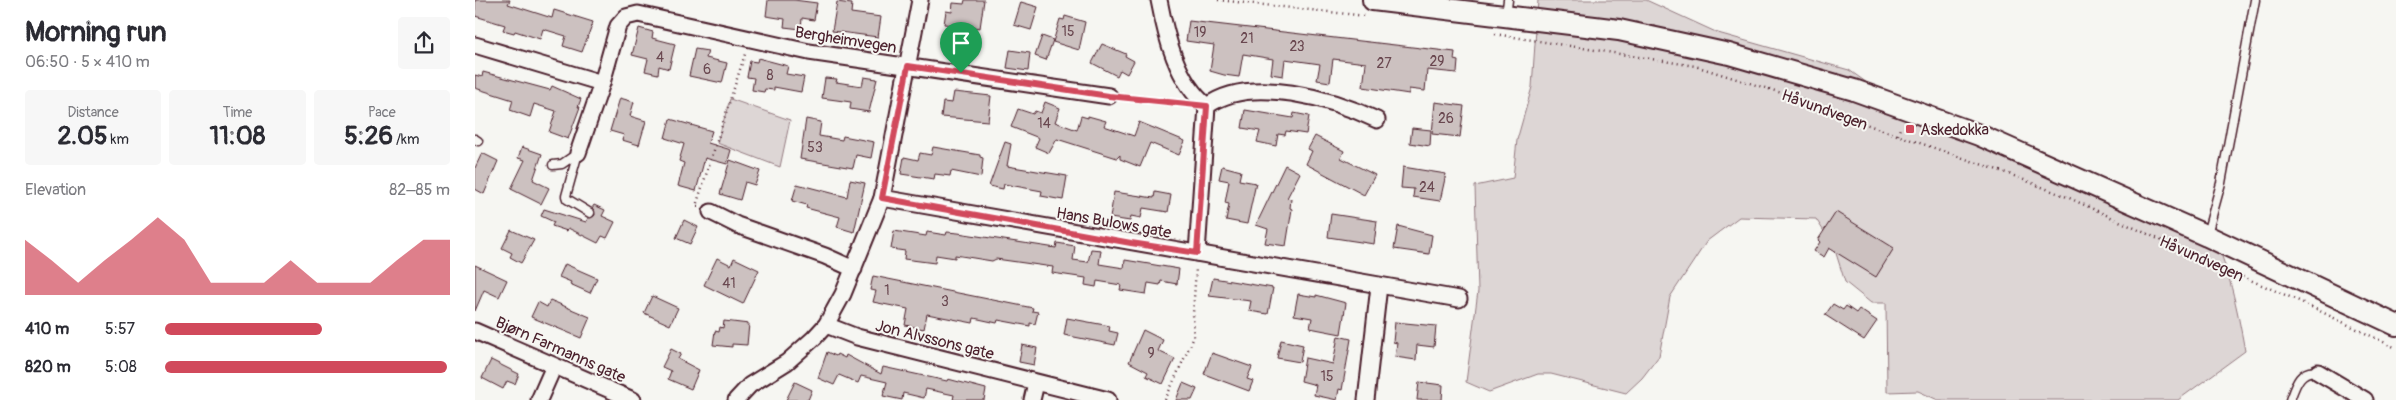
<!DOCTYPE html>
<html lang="en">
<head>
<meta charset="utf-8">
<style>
	:root { --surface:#fff; --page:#f7f7f7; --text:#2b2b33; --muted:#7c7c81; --accent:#d1495b }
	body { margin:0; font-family:Pangolin,sans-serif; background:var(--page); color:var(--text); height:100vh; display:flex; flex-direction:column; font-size:19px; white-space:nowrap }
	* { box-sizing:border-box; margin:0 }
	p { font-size:16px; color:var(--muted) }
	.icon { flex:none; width:28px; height:28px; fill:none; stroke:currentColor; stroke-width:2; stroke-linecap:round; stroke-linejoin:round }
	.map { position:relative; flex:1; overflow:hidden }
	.panel { display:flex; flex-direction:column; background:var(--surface); width:475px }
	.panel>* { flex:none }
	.pin { position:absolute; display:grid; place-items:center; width:42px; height:42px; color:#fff; margin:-51px -21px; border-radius:50% 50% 50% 0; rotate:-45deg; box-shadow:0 0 5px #0007 }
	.pin .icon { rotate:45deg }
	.round { display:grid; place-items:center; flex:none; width:52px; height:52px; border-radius:5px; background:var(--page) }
	.overview { display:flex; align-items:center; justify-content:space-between; height:85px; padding:0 25px }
	h1 { font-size:28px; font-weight:700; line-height:38px }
	.stats { display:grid; grid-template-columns:repeat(3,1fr); gap:8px; height:85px; padding:5px 25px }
	.stats div { display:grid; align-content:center; border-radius:5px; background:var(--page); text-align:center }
	.stats b { font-size:25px; font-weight:700 }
	.stats small { font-size:14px; font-weight:400 }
	.stats p { font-size:14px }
	.chart { height:140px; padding:10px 25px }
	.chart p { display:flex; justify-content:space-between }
	.chart svg { width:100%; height:90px; margin-top:5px; fill:var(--accent); opacity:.7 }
	ul { padding:0 25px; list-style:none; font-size:16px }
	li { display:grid; grid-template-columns:80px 60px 1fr; align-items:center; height:38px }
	li i { height:12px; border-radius:6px; background:var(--accent) }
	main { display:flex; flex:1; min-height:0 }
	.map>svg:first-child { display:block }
	.green { fill:#ddd6d5; stroke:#947a80 }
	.building { fill:#ccc1c0; stroke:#4a1f2b }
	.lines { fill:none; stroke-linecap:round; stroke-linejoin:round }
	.service-casing { stroke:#4a1f2b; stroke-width:11 }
	.minor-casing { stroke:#4a1f2b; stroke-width:19 }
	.secondary-casing { stroke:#4a1f2b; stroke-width:24 }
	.path { stroke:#4a1f2b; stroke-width:2.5; stroke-dasharray:1 4; stroke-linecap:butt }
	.service { stroke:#f6f6f2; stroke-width:8 }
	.minor { stroke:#f6f6f2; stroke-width:15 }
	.secondary { stroke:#f6f6f2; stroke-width:20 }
	.route-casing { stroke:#fff; stroke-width:10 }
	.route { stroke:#d1495b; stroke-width:6 }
	.poi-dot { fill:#d1495b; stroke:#f6f6f2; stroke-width:2 }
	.labels { text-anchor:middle; stroke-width:4; stroke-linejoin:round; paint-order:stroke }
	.number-label { font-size:14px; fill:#6a4850 }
	.street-label { font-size:16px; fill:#4a1f2b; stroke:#f6f6f2 }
	.poi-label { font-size:16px; fill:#4a1f2b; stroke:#f6f6f2; text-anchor:start }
</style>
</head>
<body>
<main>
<section class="panel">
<div class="overview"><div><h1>Morning run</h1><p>06:50 · 5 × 410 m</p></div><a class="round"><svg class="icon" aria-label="share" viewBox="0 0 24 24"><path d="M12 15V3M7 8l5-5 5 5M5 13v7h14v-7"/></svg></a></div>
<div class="stats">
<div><p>Distance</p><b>2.05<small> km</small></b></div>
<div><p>Time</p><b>11:08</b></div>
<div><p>Pace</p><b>5:26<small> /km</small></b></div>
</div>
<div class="chart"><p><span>Elevation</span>82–85 m</p>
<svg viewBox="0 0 160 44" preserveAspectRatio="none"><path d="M0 44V17L10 27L20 38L30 27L40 17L50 6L60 17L70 38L80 38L90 38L100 27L110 38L120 38L130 38L140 27L150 17L160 17V44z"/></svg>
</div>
<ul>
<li><b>410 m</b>5:57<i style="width:55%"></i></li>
<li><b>820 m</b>5:08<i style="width:99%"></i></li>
</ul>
</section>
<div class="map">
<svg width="1921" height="400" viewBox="0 0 1921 400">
	<rect width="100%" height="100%" fill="#f6f6f2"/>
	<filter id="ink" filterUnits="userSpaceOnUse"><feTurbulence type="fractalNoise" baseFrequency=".02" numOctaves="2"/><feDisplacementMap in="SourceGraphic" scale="10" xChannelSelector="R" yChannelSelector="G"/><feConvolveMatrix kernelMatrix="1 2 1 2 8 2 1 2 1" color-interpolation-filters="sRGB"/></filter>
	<g filter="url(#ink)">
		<g class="green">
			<path d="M1063 0H1171L1243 33 1374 70 1402 90 1481 116 1734 226C1754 266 1762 308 1770 351L1703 400H1463L1443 391 1412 392 1411 303H1396L1370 282 1359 247 1341 219 1264 217 1232 241 1195 297 1184 356 1167 378 1151 393 1076 374H1063L1014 392 991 382 1003 291 1000 186 1038 178 1042 140 1057 87Z"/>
			<path d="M255 99 315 120 305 167 242 143Z"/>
		</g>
		<g class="building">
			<path d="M0 0H35L33 4 77 18 79 10 118 22 107 52 88 46 91 36 68 29 65 39 40 31 39 33 28 30 30 25 0 16Z"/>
			<path d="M293 0H319L342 3 339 20 327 18 326 29 309 27 310 19 291 16Z"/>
			<path d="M490 0H509L505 28 469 24 471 11 477 12 478 3 489 4Z"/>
			<path d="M362 2 377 4 376 13 406 17 403 37 357 31Z"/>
			<path d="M546 2 563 7 556 30 539 25Z"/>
			<path d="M590 16 610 22 604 50 578 42 585 19 589 20Z"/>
			<path d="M714 21 980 52 979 60 983 61 982 73 952 70 950 91 934 89V94L888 87 891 63 858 59 855 82 842 80 845 64 810 59 808 76 796 74 798 59 768 54 764 77 749 75 735 71 739 45 711 41Z"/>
			<path d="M164 28 178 32 177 38 200 44 194 69 184 66 183 74 170 71 173 59 157 55Z"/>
			<path d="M567 36 578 40 571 60 560 56Z"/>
			<path d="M627 44 651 54 650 56 659 61 652 74 645 70 642 76 617 63Z"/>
			<path d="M220 49 233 51 231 58 252 63 247 83 214 76Z"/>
			<path d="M535 50 555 53 553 71 532 68Z"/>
			<path d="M283 58 313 66 311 74 329 77 326 92 299 87V90L290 89 289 92 277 90 279 78 272 77 275 61 282 62Z"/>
			<path d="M8 72 75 90 77 86 106 99 103 107H105L93 139 74 132 81 111 59 104 55 117 35 110 38 100 0 88V75L7 77Z"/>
			<path d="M389 77 402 79 394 112 375 109 376 102 347 98 350 78 362 79 361 82 387 86Z"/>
			<path d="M479 92 516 96 513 121 466 117 468 102 477 103Z"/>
			<path d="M145 98 159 102 155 116 171 121 164 145 147 140 149 135 135 131Z"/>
			<path d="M570 102 585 108 580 122 602 130 606 116 613 118V116L631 121 629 126 659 136 664 122 710 141 704 155 675 143 665 167 645 159V155L642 158 582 139 574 153 560 147 564 138 536 127 543 109 558 114 560 111 566 113Z"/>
			<path d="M960 102 989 106 985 137 957 134Z"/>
			<path d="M770 110 818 118 819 113 834 116 831 134 811 131 810 135 803 134 801 146 782 142 785 131 767 128Z"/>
			<path d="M195 119 237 131 233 143 256 150 252 164 230 158 221 191 203 186 209 163 204 161 209 144 190 138Z"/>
			<path d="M331 119 346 122 344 136 367 140 368 136 399 142 396 158 381 155 378 168 325 159Z"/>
			<path d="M937 128 956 130 955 146 935 143Z"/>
			<path d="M840 136 869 151 866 158 900 175 889 195 831 164 837 151 833 149Z"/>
			<path d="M530 142 536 144 532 166 592 176 588 200 566 196 567 191 529 184 528 189 514 186Z"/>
			<path d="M47 147 67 154 58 180 74 188 66 204 36 189 50 160 43 158Z"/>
			<path d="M458 147 505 155V157L508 158 506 177 476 171 475 176 460 174 459 179 426 174 429 157 443 160 445 153 456 155Z"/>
			<path d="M7 153 23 161 9 194 0 189V168Z"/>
			<path d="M255 160 285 171 280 185 270 182 265 200 245 194Z"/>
			<path d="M810 165 825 173 812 198 816 199 815 208 817 209 811 246 790 243 793 229 781 225Z"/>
			<path d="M747 166 766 171 764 180 781 183 772 224 751 220 754 204 750 203 754 181 744 179Z"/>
			<path d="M928 167 971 174 965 201 938 197 939 189 926 188Z"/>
			<path d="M375 180 390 183 379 232 362 227 365 217 331 208 332 205 317 201 322 184 372 197Z"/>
			<path d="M639 192 679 198 680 192 696 195 693 212 668 208 666 218 656 216 655 221 635 218Z"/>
			<path d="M119 205 130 210 127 216 140 222 132 238 127 236 123 243 93 228 92 231 77 226 79 222 66 216 69 209 111 222 113 218 120 215 117 208Z"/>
			<path d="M1361 212 1419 248 1401 277 1354 248 1349 257 1339 251 1345 242 1343 240Z"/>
			<path d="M856 214 902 221 899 244 853 237Z"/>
			<path d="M209 220 223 227 215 244 201 238Z"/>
			<path d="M923 226 957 235 954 254 919 249Z"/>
			<path d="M36 230 59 240 46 263 35 257 37 253 27 248Z"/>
			<path d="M419 231 451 236 452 232 471 235 472 232 483 233 581 248 582 243 600 246 598 260 613 262 616 249 626 250 624 264 649 268 650 260 704 269 702 284 686 281 685 285 673 283 671 294 645 290 646 285 622 281 621 287 610 285 611 278 577 273 578 267 521 259 517 261 480 255V258L461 255 460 263 429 259 430 251 416 249Z"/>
			<path d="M242 258 256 265 259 258 284 270 268 304 229 285Z"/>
			<path d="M90 264 122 278 115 293 95 284 96 282 84 277Z"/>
			<path d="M0 265 32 280 24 297 9 290 0 311Z"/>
			<path d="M398 276 558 308 557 311 563 312 560 324 555 323V326L523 320 522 323 499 318 498 323 452 314 449 329 430 325 433 309 398 302 401 291 395 290Z"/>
			<path d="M738 278 798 288 793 314 774 311 776 301 734 296Z"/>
			<path d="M823 294 841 297V295L871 303 866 334 835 328 837 318 819 315Z"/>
			<path d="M177 296 203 308 195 325 169 313Z"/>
			<path d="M75 300 115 317 106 338 56 317 63 302 72 307Z"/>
			<path d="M1358 304 1368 310 1371 306 1381 313 1384 309 1402 321 1389 340 1350 315Z"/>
			<path d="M592 318 635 326 634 331 643 333 640 345 589 335Z"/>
			<path d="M249 321 274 324 272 345 257 344V347L238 345 240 331 244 332 245 327 248 328Z"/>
			<path d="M920 322 961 326 959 347 942 345 941 360 920 357 922 343 918 342Z"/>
			<path d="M668 330 688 340 683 351 700 359 688 384 671 376 673 372 654 362Z"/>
			<path d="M863 336 876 339 867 390 864 389 862 400 839 395 841 385 826 381 830 358 858 364Z"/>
			<path d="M806 340 828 345 825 362 802 358Z"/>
			<path d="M547 345 562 348 559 365 544 362Z"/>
			<path d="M196 349 206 354 203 359 224 370 216 389 193 379 196 371 187 367Z"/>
			<path d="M352 352 361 356 362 354 370 358 371 355 406 374 408 367 472 381 473 379 511 389 509 400H478L479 395 451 389 449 398 428 393 427 400 408 396 412 382 386 376 383 383 364 375 359 385 343 378Z"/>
			<path d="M737 353 777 367 772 379 778 381 774 391 729 374Z"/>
			<path d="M16 360 44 374 40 384 32 381 28 389 7 378Z"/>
			<path d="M320 382 337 390 333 400H311Z"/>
			<path d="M944 382 968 385 967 400H942Z"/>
			<path d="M708 383 722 389 717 400H701Z"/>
		</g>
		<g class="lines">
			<g class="service-casing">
				<g id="service">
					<path d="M1031 16 1033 0"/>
					<path d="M0 139 3 141"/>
					<path d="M103 153 91 196 92 199 115 213"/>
					<path d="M78 165 87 164 103 153"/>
					<path d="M1732 234 1746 183 1780 0"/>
					<path d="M1815 400C1820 386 1825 368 1843 372"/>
				</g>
			</g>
			<g class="minor-casing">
				<g id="minor">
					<path d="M684 0C691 37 702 82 732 106L722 253"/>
					<path d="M0 45 127 83"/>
					<path d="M732 106C775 74 858 99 902 120"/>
					<path d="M103 153 127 83 143 26 151 17 163 14 334 52 634 96"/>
					<path d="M407 198 984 299"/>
					<path d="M236 212 262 225 350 256 379 269"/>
					<path d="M351 325 382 337 633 400"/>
					<path d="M0 331 158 400"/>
					<path d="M1843 372 1890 400"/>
					<path d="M64 400 79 366"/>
					<path d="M261 400 275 385 312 362 339 338 351 325 368 294 407 198 445 0"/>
					<path d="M557 400 561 383"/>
					<path d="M891 400 904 286"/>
				</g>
			</g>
			<g class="secondary-casing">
				<path id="secondary" d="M898 0 1144 30 1254 54 1379 90 1504 135 1732 236 1921 325"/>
			</g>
			<g class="path">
				<path d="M743 0 891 16"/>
				<path d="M1020 34 1220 66 1329 100 1396 126 1534 174 1592 197 1740 265 1822 300 1921 348"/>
				<path d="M648 97 710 104"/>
				<path d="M1423 135 1425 128"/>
				<path d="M223 206H221L271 51"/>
				<path d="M690 400 719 337 718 314 721 268"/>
			</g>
			<use href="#service" class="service"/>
			<use href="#minor" class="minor"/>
			<use href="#secondary" class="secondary"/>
		</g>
	</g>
	<g class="lines" filter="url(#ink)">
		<g class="route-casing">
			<path id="route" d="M433 66 634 96 732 106 722 253 656 243 407 198Z"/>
		</g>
		<use href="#route" class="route"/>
	</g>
	<rect class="poi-dot" x="1430" y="124" width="10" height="10" rx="2.5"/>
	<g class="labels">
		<g class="number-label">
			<text x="593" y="36">15</text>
			<text x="725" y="37">19</text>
			<text x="772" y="43">21</text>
			<text x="822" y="51">23</text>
			<text x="185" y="62">4</text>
			<text x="962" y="66">29</text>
			<text x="909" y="68">27</text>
			<text x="232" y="74">6</text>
			<text x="295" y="80">8</text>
			<text x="971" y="123">26</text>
			<text x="569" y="128">14</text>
			<text x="340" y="152">53</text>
			<text x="952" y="192">24</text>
			<text x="254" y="288">41</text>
			<text x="412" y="295">1</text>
			<text x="470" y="306">3</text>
			<text x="676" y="358">9</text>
			<text x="852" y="381">15</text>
		</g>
		<g class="street-label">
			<text transform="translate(371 39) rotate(9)" y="6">Bergheimvegen</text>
			<text transform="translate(1350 109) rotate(20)" y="6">Håvundvegen</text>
			<text transform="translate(639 222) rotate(10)" y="6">Hans Bulows gate</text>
			<text transform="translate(1727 258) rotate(24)" y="6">Håvundvegen</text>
			<text transform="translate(460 339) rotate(14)" y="6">Jon Alvssons gate</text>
			<text transform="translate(86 349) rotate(24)" y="6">Bjørn Farmanns gate</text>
		</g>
		<g class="poi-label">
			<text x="1445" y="135">Askedokka</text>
		</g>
	</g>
</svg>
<div class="pin" style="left:486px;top:73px;background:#1e9e55"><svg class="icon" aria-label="arrive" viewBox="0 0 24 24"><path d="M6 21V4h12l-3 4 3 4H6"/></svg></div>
</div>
</main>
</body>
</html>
